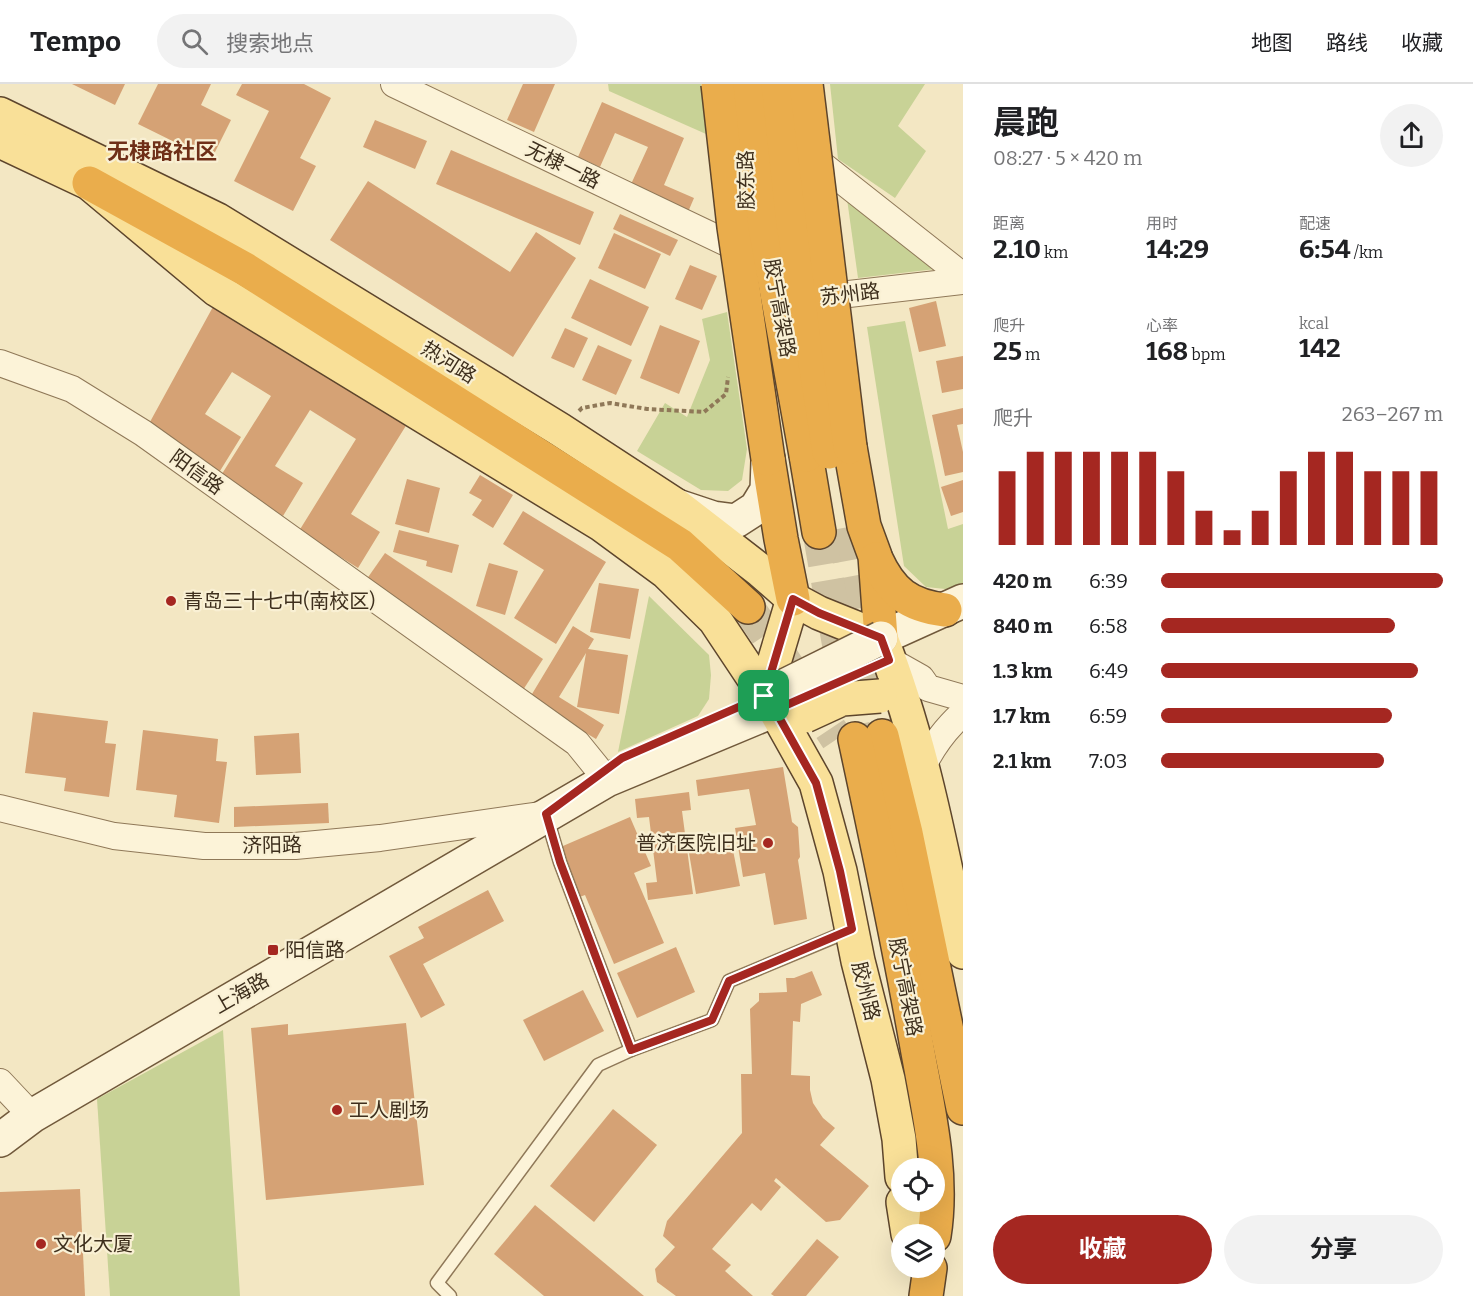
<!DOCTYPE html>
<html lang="zh">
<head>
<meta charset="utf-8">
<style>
	:root { --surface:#fff; --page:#f2f2f2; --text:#202124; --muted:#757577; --line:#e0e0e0; --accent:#a52721 }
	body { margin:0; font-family:Bitter,"Noto Sans SC",serif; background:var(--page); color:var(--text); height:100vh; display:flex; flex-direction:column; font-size:22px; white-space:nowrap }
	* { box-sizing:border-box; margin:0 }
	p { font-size:20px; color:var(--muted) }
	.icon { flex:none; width:33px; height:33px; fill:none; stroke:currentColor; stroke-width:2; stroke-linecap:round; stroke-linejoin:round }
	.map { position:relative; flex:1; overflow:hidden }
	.details { display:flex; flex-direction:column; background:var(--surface); width:510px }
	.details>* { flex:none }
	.controls { position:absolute; left:891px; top:1074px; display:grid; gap:12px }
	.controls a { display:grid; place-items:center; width:54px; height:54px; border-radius:50%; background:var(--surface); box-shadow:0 6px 24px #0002; font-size:30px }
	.pin { position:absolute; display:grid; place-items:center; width:51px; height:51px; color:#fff; margin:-26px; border-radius:12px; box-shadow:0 3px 9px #0006 }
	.round { display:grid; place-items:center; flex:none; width:63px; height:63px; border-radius:32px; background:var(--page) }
	.overview { display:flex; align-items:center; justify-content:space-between; height:102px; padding:0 30px }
	h1 { font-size:33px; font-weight:700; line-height:45px }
	.figures { display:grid; grid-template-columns:repeat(3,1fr); gap:9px; height:102px; padding:6px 30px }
	.figures div { display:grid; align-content:center }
	.figures b { font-size:26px; font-weight:700 }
	.figures small { font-size:16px; font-weight:400 }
	.figures p { font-size:16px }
	.chart { height:168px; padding:12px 30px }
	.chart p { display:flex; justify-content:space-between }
	.chart svg { width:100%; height:108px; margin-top:6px; stroke:var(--accent); stroke-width:6 }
	.button { display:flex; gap:12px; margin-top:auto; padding:12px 30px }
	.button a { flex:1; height:69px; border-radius:36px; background:var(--accent); color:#fff; font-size:24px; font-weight:700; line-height:69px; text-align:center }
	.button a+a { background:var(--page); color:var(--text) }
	ul { padding:0 30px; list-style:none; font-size:20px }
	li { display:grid; grid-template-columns:96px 72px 1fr; align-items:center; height:45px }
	li i { height:15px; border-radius:8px; background:var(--accent) }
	header { display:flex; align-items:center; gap:36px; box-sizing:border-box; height:84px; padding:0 30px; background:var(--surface); border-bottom:2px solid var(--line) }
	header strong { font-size:28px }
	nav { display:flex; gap:33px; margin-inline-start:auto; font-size:21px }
	.search { width:420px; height:54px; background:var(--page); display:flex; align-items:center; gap:15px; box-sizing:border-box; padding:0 21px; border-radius:33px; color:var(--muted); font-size:22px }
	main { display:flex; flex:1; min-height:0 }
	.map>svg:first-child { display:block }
	.green { fill:#c8d296 }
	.building { fill:#d5a275 }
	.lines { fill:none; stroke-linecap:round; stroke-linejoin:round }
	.highway-tunnel { stroke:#cfc2a2; stroke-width:33; stroke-dasharray:33 16; stroke-linecap:butt }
	.lane-casing { stroke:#8f7858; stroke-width:15 }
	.street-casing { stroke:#8f7858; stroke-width:28 }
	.secondary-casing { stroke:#71593b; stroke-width:36 }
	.primary-casing { stroke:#5d452c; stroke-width:36 }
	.highway-casing { stroke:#5d452c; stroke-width:36 }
	.path { stroke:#8f7858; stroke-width:4; stroke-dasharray:4.5 3; stroke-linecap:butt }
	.lane { stroke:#fcf3d8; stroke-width:12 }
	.street { stroke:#fcf3d8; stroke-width:26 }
	.secondary { stroke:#fcf3d8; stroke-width:33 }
	.primary { stroke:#f9e098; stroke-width:33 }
	.highway { stroke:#eaad4c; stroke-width:33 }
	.secondary-bridge-casing { stroke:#71593b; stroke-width:36; stroke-linecap:butt }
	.primary-bridge-casing { stroke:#5d452c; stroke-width:36; stroke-linecap:butt }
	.highway-bridge-casing { stroke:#5d452c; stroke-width:36; stroke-linecap:butt }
	.secondary-bridge { stroke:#fcf3d8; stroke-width:33 }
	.primary-bridge { stroke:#f9e098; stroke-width:33 }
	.highway-bridge { stroke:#eaad4c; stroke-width:33 }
	.route-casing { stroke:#fff; stroke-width:12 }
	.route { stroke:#a52721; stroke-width:8 }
	.poi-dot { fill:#a52721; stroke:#f9f0d4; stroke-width:2 }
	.labels { text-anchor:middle; stroke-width:4.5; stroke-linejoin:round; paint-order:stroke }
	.street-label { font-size:20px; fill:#3e2f1d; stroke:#f9f0d4 }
	.poi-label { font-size:20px; fill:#3e2f1d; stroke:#f9f0d4; text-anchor:start }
	.quarter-label { font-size:22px; font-weight:bold; fill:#6f2f18; stroke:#f9f0d4 }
</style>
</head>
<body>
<header>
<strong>Tempo</strong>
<div class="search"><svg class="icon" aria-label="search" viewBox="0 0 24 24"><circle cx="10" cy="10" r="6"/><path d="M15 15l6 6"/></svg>搜索地点</div>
<nav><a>地图</a><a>路线</a><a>收藏</a></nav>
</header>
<main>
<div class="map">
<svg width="963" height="1212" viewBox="0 0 963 1212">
	<rect width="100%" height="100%" fill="#f3e7c3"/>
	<g class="green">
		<path d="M608 0H701L706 50 609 7Z"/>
		<path d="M830 0H925L898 42 926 67 895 114 838 75Z"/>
		<path d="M847 115 936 185 858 194Z"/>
		<path d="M727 228 747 365 742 396 728 407 701 406 637 367 665 319 687 333 710 276 702 235Z"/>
		<path d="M905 237 948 445 963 440V503L955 506 926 503 904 482 867 243Z"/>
		<path d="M649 512 709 571 711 591 709 615 698 632 618 668Z"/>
		<path d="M223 946 240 1212H110L97 1015Z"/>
	</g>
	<g class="building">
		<path d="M72 0H125L115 21Z"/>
		<path d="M158 0H211L201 21 231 36 211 76 138 40Z"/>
		<path d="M242 0H304L331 14 300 74 316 82 293 127 234 97 269 27 236 11Z"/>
		<path d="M523 0H555L534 48 507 36Z"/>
		<path d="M602 18 684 54 664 101 694 114 685 135 627 109 648 63 615 49 600 83 578 73Z"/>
		<path d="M375 36 427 57 415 85 363 63Z"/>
		<path d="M451 66 594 128 580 161 436 100Z"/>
		<path d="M368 97 510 188 536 148 576 174 513 273 330 156Z"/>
		<path d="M620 130 678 156 670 172 613 145Z"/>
		<path d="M614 149 661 170 645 205 598 184Z"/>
		<path d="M690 181 717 192 702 226 675 215Z"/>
		<path d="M590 195 649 223 631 262 571 234Z"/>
		<path d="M936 217 946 262 919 268 909 224Z"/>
		<path d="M214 221 407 340 351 430 380 448 358 484 299 447 356 355 310 326 275 382 303 399 283 432 220 393 271 312 232 288 205 330 241 353 215 395 145 347Z"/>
		<path d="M660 241 700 257 679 310 640 294Z"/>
		<path d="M565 244 588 254 574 284 551 274Z"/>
		<path d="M598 261 632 276 616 311 582 296Z"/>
		<path d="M963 272V305L942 309 936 277Z"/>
		<path d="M963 324V340L957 341 963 368V388L945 392 932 331Z"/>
		<path d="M480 391 513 411 493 444 472 431 482 416 469 409Z"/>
		<path d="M407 395 440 404 429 449 395 440Z"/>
		<path d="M963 396V428L951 432 941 403Z"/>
		<path d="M523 427 606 478 556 560 514 534 544 486 503 460Z"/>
		<path d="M399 446 459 461 452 489 426 482 427 477 393 468Z"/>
		<path d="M385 469 543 575 523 606 364 499Z"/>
		<path d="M489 479 518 487 505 531 476 522Z"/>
		<path d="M599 499 639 505 630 555 590 548Z"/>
		<path d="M573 542 594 555 588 565 628 571 619 630 577 623 586 569 559 613 604 641 596 655 529 615Z"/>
		<path d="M33 628 108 637 105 659 116 660 109 713 64 707 66 694 25 689Z"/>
		<path d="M143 646 218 655 216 677 227 678 219 739 174 733 177 711 136 706Z"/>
		<path d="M299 649 301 689 256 691 254 652Z"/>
		<path d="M783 683 792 738 798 743 800 773 798 776 807 835 774 841 765 789 743 793 735 744 756 741 749 705 698 712 696 696Z"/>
		<path d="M689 708 691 726 682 727 693 810 648 816 646 799 657 798 649 733 637 734 635 715Z"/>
		<path d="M328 719 329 739 234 743V723Z"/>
		<path d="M630 733 651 782 634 789 664 859 614 880 585 811 577 814 556 765Z"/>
		<path d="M732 761 740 802 696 810 689 769Z"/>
		<path d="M488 806 504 837 423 880 445 921 421 934 389 872 424 854 418 843Z"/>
		<path d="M676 863 695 908 637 934 617 889Z"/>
		<path d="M812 887 822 911 801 920 800 938 793 937 791 991 810 992V1006L813 1019 823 1034 835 1044 820 1061 869 1102 840 1136 826 1138 776 1094 774 1097 781 1103 761 1127 752 1119 712 1165 731 1181 725 1187 753 1212H676L657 1198 655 1185 675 1163 663 1152 667 1137 742 1049 741 990H752L750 925 759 917V909L787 908 786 894H794Z"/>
		<path d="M583 906 604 947 544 977 523 936Z"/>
		<path d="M406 939 424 1101 266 1116 251 944 288 940V951Z"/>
		<path d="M613 1025 657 1061 594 1138 550 1102Z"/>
		<path d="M80 1105 85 1212H0V1108Z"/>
		<path d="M535 1121 644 1212H544L494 1170Z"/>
		<path d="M817 1155 839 1173 806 1212H774L771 1210Z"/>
	</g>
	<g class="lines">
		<g class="highway-tunnel">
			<path d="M843 444 882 652"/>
			<path d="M819 448 855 655"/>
			<path d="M748 523 837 655"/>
		</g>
		<g class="lane-casing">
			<g id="lane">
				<path d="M547 734 560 778 631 966 712 936 729 897 851 846"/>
				<path d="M450 1212 437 1199 598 981 631 966"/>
			</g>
		</g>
		<g class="street-casing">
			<g id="street">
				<path d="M394 0 731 161"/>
				<path d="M807 69 963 192"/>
				<path d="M814 214 963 197"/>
				<path d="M0 279 72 305 143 349 577 659 607 696"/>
				<path d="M889 576 921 594 928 604 963 614"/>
				<path d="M922 684C932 663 945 645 963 629"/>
				<path d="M0 724 114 752 204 762H295L380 754 540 731"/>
				<path d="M0 998 32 1032"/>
			</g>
		</g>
		<g class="secondary-casing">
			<g id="secondary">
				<path d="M677 422 713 434 736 437 756 424 767 406 768 377"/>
				<path d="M881 554 963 517"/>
				<path d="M0 1056 32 1032 607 696 775 626"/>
			</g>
		</g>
		<g class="primary-casing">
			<g id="primary">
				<path d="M0 30 218 136 559 345 677 422 761 487 793 515 819 529 881 554C921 655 941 762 963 868"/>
				<path d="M0 57 89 99 217 206 602 441 666 488 715 536 775 626 816 699 840 787 858 877 888 995 899 1055 902 1093"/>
				<path d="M764 612 793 515"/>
				<path d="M903 1118 908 1150"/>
			</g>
		</g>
		<g class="highway-casing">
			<g id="highway">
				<path d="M89 99 245 185 680 461 748 523"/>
				<path d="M850 363 864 442 875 472 881 554"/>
				<path d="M806 371 819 448"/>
				<path d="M768 375 781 455 793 515"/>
				<path d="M876 475C891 508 909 522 945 526"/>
				<path d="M882 652 906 749 963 1024"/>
				<path d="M855 655C877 758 899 860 917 963 928 1025 944 1089 934 1152"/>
				<path d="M926 1212 930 1184"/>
			</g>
		</g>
		<path class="path" d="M579 327 582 324 610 319 647 325 704 328 726 310 728 293"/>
		<use href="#lane" class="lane"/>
		<use href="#street" class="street"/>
		<use href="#secondary" class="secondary"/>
		<use href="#primary" class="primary"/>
		<use href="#highway" class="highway"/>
		<g class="secondary-bridge-casing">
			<path id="secondary-bridge" d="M764 612 881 554"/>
		</g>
		<g class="primary-bridge-casing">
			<path id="primary-bridge" d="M805 632 842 615 880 612"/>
		</g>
		<g class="highway-bridge-casing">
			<g id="highway-bridge">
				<path d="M718 0 734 143 768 375"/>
				<path d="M750 0 765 143 806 371"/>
				<path d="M778 0 793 140 829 368"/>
				<path d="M806 0 850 363"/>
			</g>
		</g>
		<use href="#secondary-bridge" class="secondary-bridge"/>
		<use href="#primary-bridge" class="primary-bridge"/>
		<use href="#highway-bridge" class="highway-bridge"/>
	</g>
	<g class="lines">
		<g class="route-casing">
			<path id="route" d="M793 515 819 529 881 554 889 576 775 626 816 699 840 787 852 845 729 897 712 936 631 966 560 778 546 730 622 674 764 612Z"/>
		</g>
		<use href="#route" class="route"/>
	</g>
	<g class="poi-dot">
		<circle cx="171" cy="517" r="6"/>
		<circle cx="768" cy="759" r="6"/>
		<rect x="267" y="860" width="12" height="12" rx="3"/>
		<circle cx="337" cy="1026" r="6"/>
		<circle cx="41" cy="1160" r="6"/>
	</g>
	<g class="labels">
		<g class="street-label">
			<text transform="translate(563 81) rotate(26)" y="7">无棣一路</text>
			<text transform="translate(746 96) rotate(-91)" y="7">胶东路</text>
			<text transform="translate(850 210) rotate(-7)" y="7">苏州路</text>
			<text transform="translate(780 224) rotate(80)" y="7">胶宁高架路</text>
			<text transform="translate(449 278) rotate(32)" y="7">热河路</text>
			<text transform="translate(197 388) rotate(36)" y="7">阳信路</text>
			<text transform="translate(272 761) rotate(-1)" y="7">济阳路</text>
			<text transform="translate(906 903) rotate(79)" y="7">胶宁高架路</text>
			<text transform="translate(866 907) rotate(76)" y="7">胶州路</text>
			<text transform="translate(241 909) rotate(-30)" y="7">上海路</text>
		</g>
		<g class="poi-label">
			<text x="183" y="524">青岛三十七中(南校区)</text>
			<text x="756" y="766" text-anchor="end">普济医院旧址</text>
			<text x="285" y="873">阳信路</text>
			<text x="349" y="1033">工人剧场</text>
			<text x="53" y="1167">文化大厦</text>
		</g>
		<g class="quarter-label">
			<text x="162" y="75">无棣路社区</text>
		</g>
	</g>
</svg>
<div class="controls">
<a><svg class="icon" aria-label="locate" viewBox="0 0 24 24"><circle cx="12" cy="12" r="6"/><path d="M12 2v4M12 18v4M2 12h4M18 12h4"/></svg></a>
<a><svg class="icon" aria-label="layers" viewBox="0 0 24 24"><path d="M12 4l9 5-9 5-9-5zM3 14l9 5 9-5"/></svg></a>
</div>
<div class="pin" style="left:764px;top:612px;background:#1e9e55"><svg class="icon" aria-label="arrive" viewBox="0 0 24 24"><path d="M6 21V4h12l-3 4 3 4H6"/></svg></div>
</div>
<section class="details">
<div class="overview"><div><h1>晨跑</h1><p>08:27 · 5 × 420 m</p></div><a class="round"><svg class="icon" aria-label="share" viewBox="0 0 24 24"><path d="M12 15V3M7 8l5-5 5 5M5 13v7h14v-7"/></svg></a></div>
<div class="figures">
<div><p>距离</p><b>2.10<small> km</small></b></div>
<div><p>用时</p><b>14:29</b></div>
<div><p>配速</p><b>6:54<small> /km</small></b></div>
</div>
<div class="figures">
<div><p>爬升</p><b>25<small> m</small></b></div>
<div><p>心率</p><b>168<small> bpm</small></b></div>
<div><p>kcal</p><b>142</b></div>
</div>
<div class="chart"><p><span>爬升</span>263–267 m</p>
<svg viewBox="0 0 160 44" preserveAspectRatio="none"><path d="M5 44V14M15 44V6M25 44V6M35 44V6M45 44V6M55 44V6M65 44V14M75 44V30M85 44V38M95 44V30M105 44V14M115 44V6M125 44V6M135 44V14M145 44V14M155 44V14"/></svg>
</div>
<ul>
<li><b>420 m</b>6:39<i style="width:100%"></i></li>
<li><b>840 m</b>6:58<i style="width:83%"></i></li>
<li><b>1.3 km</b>6:49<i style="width:91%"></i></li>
<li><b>1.7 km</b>6:59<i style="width:82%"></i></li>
<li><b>2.1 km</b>7:03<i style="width:79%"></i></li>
</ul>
<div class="button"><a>收藏</a><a>分享</a></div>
</section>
</main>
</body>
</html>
